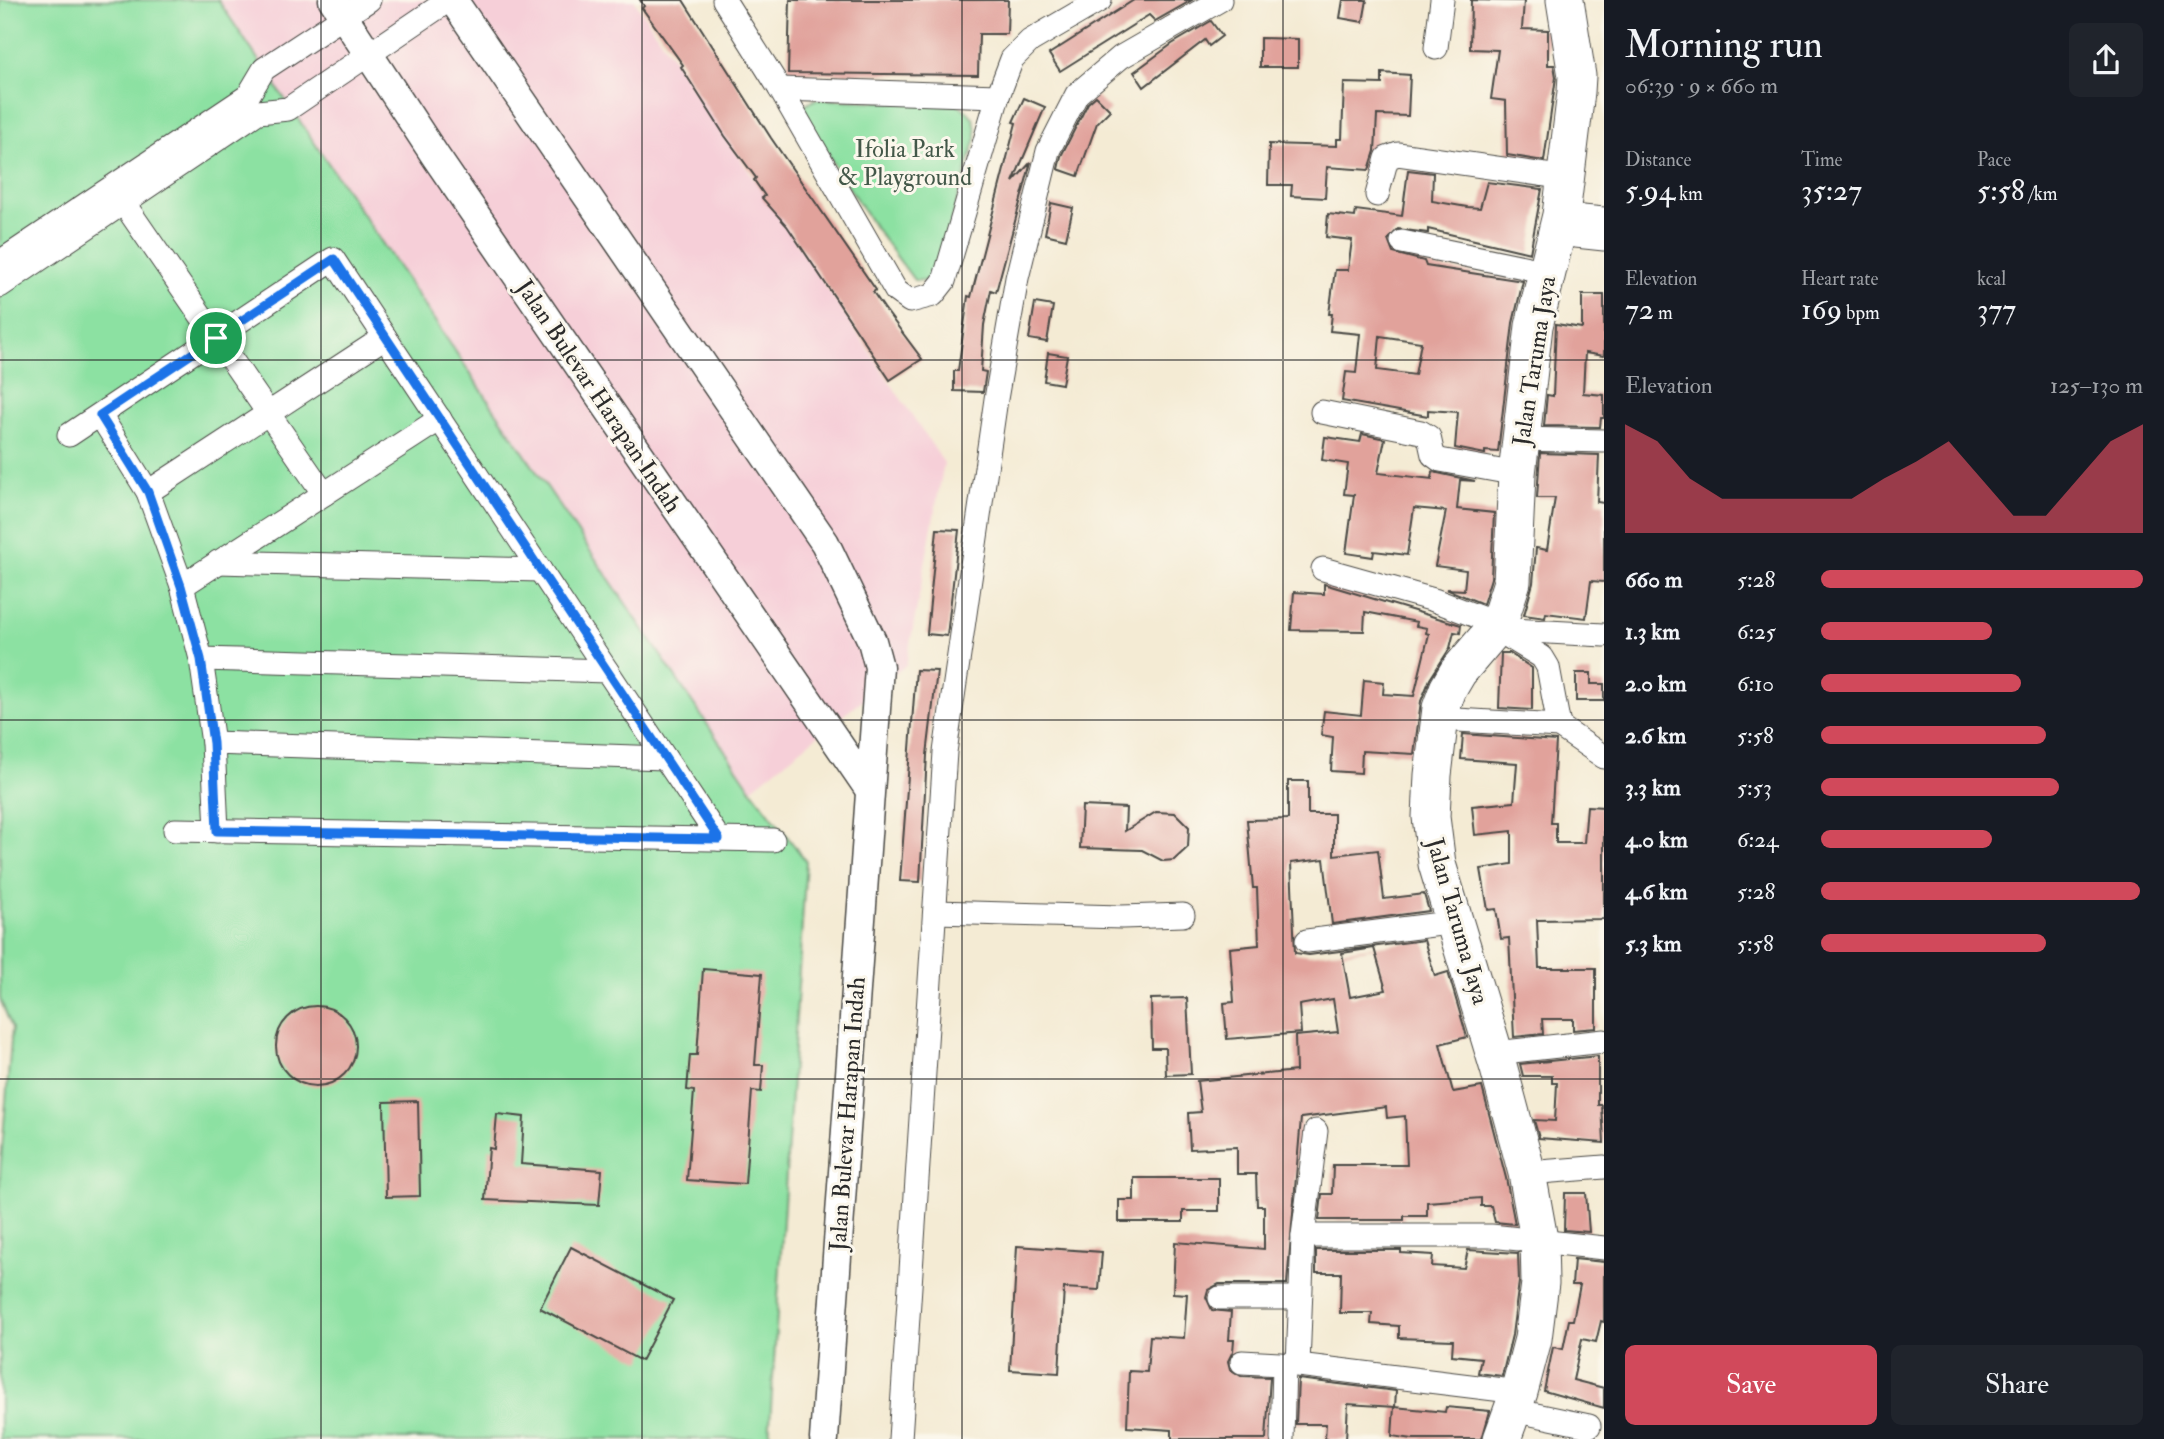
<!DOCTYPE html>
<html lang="en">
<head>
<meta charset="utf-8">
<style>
	:root { --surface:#171b24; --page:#20242c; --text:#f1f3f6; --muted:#9ea1a6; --accent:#d1495b }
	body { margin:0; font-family:"IM FELL Double Pica",serif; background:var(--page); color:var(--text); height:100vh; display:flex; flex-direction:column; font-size:26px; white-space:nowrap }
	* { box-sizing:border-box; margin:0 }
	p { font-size:23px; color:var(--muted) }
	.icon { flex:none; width:38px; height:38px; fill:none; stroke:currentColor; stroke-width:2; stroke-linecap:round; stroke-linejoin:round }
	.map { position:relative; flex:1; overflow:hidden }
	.drawer { display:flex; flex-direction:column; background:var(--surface); width:560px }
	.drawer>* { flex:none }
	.pin { position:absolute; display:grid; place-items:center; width:60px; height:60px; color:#fff; margin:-30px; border:4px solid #fff; border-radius:50%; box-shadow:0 2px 7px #0007 }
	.round { display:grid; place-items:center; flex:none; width:74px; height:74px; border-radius:10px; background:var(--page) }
	.overview { display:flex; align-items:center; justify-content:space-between; height:119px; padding:0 21px }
	h1 { font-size:38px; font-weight:600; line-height:52px }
	.stats { display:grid; grid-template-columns:repeat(3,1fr); gap:10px; height:119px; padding:7px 21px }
	.stats div { display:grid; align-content:center }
	.stats b { font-size:30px; font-weight:600 }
	.stats small { font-size:19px; font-weight:400 }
	.stats p { font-size:19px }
	.chart { height:196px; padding:14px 21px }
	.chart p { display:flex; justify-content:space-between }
	.chart svg { width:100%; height:126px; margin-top:7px; fill:var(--accent); opacity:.7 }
	.primary-button { display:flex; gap:14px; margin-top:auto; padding:14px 21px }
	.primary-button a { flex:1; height:80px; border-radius:10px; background:var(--accent); color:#fff; font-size:28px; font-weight:600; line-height:80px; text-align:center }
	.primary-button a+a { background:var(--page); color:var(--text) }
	ul { padding:0 21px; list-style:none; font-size:23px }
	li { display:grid; grid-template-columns:112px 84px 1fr; align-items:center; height:52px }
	li i { height:18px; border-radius:9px; background:var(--accent) }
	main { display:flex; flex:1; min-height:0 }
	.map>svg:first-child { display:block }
	.built { fill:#f6cfd8 }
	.green { fill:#8ce1a2; stroke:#5c8666; stroke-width:2 }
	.building { fill:#e1a29b; fill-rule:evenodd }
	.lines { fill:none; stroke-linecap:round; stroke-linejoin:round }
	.minor-casing { stroke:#494844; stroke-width:25 }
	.tertiary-casing { stroke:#494844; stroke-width:31 }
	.primary-casing { stroke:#494844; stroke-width:39 }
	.minor { stroke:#fff; stroke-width:23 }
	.tertiary { stroke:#fff; stroke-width:28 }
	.primary { stroke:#fff; stroke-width:37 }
	.route-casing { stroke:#fff; stroke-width:14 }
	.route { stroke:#1a73e8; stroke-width:9 }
	.grid { fill:none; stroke:#2b2b2b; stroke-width:2; stroke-opacity:0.55 }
	.labels { text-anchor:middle; stroke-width:6; stroke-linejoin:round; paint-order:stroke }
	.park-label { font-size:24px; fill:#435849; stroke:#fbf7ec }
	.street-label { font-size:24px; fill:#2b2b2b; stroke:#fbf7ec }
</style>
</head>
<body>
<main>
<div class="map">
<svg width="1604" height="1439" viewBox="0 0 1604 1439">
	<rect width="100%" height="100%" fill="#fbf7ec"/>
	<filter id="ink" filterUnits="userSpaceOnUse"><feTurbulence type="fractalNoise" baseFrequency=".0143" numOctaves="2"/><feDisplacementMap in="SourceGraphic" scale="14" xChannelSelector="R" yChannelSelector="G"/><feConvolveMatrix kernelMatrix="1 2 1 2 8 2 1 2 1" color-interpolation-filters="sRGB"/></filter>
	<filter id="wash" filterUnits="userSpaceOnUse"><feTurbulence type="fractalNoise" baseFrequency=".00686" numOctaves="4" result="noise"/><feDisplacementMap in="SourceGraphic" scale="28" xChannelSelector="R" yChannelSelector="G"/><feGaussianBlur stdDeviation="1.57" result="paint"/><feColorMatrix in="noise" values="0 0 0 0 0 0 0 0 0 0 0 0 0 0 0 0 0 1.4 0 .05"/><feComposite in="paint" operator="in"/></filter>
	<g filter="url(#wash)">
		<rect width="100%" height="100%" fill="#f4ebd4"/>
		<path class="built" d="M218 0H634L944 463 906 665 751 789Z"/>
		<g class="green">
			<path d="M0 0H218L751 789 806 861 769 1439H0V1174L12 1028 0 999Z"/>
			<path d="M816 99 958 105C974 114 976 121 976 138L939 261 928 281 914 280 871 222 803 116 805 105Z"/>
		</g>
		<g id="blocks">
			<g class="building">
				<path d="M640 0H683L771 138 876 290 873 292 884 308 922 359 890 380 787 226 762 198 765 196 754 180 756 178 725 136 681 67 683 65 642 8 644 6Z"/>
				<path d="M790 0H1008L1007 34H979L978 75 788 73Z"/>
				<path d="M1134 0H1192L1155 21 1149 15 1060 71 1049 54Z"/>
				<path d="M1343 0H1367L1363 22 1340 18Z"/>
				<path d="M1471 0 1524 1 1522 29 1548 30V65H1554L1556 77 1544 161 1507 155 1506 101 1491 99 1498 50 1470 49Z"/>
				<path d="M1211 21 1222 36 1209 46 1205 40 1144 87 1134 72 1172 44Z"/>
				<path d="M1260 38 1298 39V67H1260Z"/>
				<path d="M1382 73 1410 75 1408 116 1377 115 1375 151 1369 170 1327 167 1325 198 1291 196 1292 185H1268L1269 144 1337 146V139H1342L1344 83 1382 84Z"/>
				<path d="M1096 96 1110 110 1097 123 1078 176 1058 169 1061 156 1088 103Z"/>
				<path d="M1024 98 1045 107 1013 182 1031 162 996 292 991 290 984 325 981 371 986 372 983 392 954 391V371H958L968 296 971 297 1016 123 1013 122Z"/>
				<path d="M1408 170 1433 173 1432 201 1467 207 1480 208 1487 182 1542 189 1530 253 1428 229V233L1398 229 1388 240 1393 253 1424 261 1426 266 1523 281 1513 323 1498 452 1485 451V454L1455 448 1458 412 1428 410V416L1342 401 1346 372 1356 373 1360 334 1330 331 1332 314H1329L1335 270H1348L1352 240 1326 237 1328 214 1355 217 1356 210 1402 216ZM1380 336 1421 342 1415 375 1377 370Z"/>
				<path d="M1051 203 1073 208 1066 239 1045 234Z"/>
				<path d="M1582 295H1604V356L1585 353 1583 393 1604 395V418H1601L1600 427 1544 426 1547 395 1553 396 1556 324 1582 328Z"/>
				<path d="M1035 303 1053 306 1047 342 1029 339Z"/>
				<path d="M1048 353 1067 356 1062 384 1044 381Z"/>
				<path d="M1362 434 1385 439 1378 473 1432 479 1433 472 1475 481 1460 480 1457 509 1494 513 1491 578 1483 604 1446 589 1464 590 1466 570 1435 566 1446 511 1414 508 1407 555 1374 551 1373 557 1346 553 1354 495 1344 494 1348 464 1322 460 1325 437 1360 442Z"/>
				<path d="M1540 453 1599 455 1597 502 1604 503V582L1591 581 1586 618 1546 613 1545 618 1524 615 1533 583 1536 548 1547 550 1555 498H1537Z"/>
				<path d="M937 529 959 530 947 636 927 634Z"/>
				<path d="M1324 584 1461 625 1460 633 1454 632 1450 648 1430 679 1421 701 1414 754 1362 751 1361 773 1331 771 1333 737 1321 735 1324 711 1361 715 1364 680 1384 682 1383 694 1414 696 1429 634 1426 633 1427 628 1416 626 1417 622 1365 612 1364 631 1291 630 1294 592 1324 594Z"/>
				<path d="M1501 653H1509L1532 668V710L1499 708Z"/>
				<path d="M916 670 937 671 927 755 920 882 900 881Z"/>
				<path d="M1576 673H1591V684H1604V701H1576Z"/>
				<path d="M1463 734 1556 741 1551 823H1556V843H1584L1587 806 1604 807V919L1537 920 1539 968H1596V1028L1573 1030V1019H1542L1543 1034 1514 1037 1509 938 1501 939 1496 909 1488 910 1481 869 1512 864V831L1475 835 1472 806 1514 802 1517 763 1461 759Z"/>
				<path d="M1288 781H1308V814H1334V855L1378 850 1384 899 1424 894 1429 911 1332 924 1324 859 1291 863 1295 953 1309 955 1424 940 1435 976 1448 972 1467 1037 1440 1044 1453 1092 1482 1087 1506 1178 1515 1224 1495 1222 1491 1206H1481V1198L1427 1202V1216H1404V1220H1319L1322 1194H1332L1333 1165H1407L1405 1116 1387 1118 1386 1107 1301 1118 1287 1284H1219L1208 1290 1206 1297 1212 1310 1231 1312 1229 1340H1234L1233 1351 1228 1361 1230 1369 1241 1376 1270 1377 1266 1439H1172V1430L1127 1427 1129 1371 1147 1372 1150 1336 1184 1338 1187 1294 1173 1293 1175 1242 1264 1249V1206H1257L1256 1174H1237V1147L1190 1149 1188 1113 1201 1112 1197 1081 1296 1071 1295 1036 1338 1032 1333 999 1299 1005 1301 1033 1227 1039 1224 1003 1234 1002 1230 948 1259 945 1257 888H1253L1247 820 1288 819ZM1374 948 1386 990 1350 997 1342 953Z"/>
				<path d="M1082 806 1126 808 1125 831 1156 812 1175 813 1189 827 1188 847 1174 860 1163 861 1142 850 1080 848Z"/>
				<path d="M703 969 762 974 755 1065H763L761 1092 752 1091 745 1184 687 1180 694 1091 687 1090 690 1055H697Z"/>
				<path d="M1187 998 1191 1074 1166 1075 1165 1048H1152L1151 999Z"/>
				<circle cx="316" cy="1046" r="40"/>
				<path d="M1598 1056V1105H1602L1604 1143 1539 1138 1534 1120 1555 1121 1557 1083H1552V1076H1523L1520 1064Z"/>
				<path d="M418 1101 420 1196 386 1197 384 1102Z"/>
				<path d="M497 1114 524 1117 521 1164 602 1170 599 1205 485 1200 489 1148 494 1149Z"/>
				<path d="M1134 1178H1219V1211H1183V1222H1119V1200H1134Z"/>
				<path d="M1565 1193H1586L1589 1232 1564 1230Z"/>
				<path d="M1017 1246 1102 1252 1099 1290 1064 1288 1059 1373 1010 1370Z"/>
				<path d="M571 1247 673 1300 641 1361 540 1308Z"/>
				<path d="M1316 1250H1401V1253L1433 1255 1432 1266 1464 1268 1468 1250 1518 1253 1519 1282 1512 1335 1502 1376 1478 1373 1481 1358 1452 1355 1453 1340 1399 1338V1326L1371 1324 1372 1313H1340L1341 1273H1316Z"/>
				<path d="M1574 1259 1604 1262V1322L1601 1321 1596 1342 1582 1339 1573 1380 1604 1388V1408L1544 1391 1553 1347 1563 1349 1569 1320H1573L1580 1285H1572Z"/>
				<path d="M1298 1379 1396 1391 1395 1407 1348 1404 1346 1439H1325L1326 1424H1296Z"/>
				<path d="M1394 1407 1445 1412 1446 1407 1490 1411 1482 1439H1413L1392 1436Z"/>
			</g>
		</g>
	</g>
	<g filter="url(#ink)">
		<use href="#blocks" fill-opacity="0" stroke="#494844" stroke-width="2"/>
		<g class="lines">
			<g class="minor-casing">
				<g id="minor">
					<path d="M724 0 780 89 896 291 910 301 933 295 944 281 998 96 1012 59 1030 41 1100 0"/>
					<path d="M1436 48 1442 0"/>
					<path d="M780 89 998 96"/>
					<path d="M116 192 324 494"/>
					<path d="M1377 195 1387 158 1398 154 1567 178"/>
					<path d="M1561 215 1604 219"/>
					<path d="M1557 234 1604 239"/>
					<path d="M1402 242 1548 272"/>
					<path d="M0 262 248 96 264 69 369 0"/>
					<path d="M0 286 258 112 288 109 449 0"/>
					<path d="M1322 412 1421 432 1429 437 1433 455 1440 460 1517 474"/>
					<path d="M100 415 148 492 182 586 201 659 213 743 217 831"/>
					<path d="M69 435 333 259 719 839"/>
					<path d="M1521 439 1604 441"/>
					<path d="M148 492 385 337"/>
					<path d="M218 562 540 570"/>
					<path d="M1323 569 1434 600 1513 630 1604 635"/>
					<path d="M182 586 440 419"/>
					<path d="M1501 632 1542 657 1548 667 1559 726 1604 757"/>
					<path d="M201 659 607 671"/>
					<path d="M1440 719 1559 726"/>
					<path d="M213 743 665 758"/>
					<path d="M175 830 773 840"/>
					<path d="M936 912 1122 917 1183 915"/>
					<path d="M1307 941 1456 922"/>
					<path d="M1495 1053 1604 1041"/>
					<path d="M1527 1173 1604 1167"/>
					<path d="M1303 1236H1491L1604 1248"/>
					<path d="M1220 1298H1300"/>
					<path d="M1242 1362 1298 1365 1519 1392"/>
					<path d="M1298 1365 1303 1236 1316 1131"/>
					<path d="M1512 1410 1589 1426"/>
					<path d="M900 1439 945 752 996 399 1017 278 1048 151 1077 94 1121 57 1220 0"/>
					<path d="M1282 1439 1284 1365"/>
				</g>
			</g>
			<g class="tertiary-casing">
				<g id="tertiary">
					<path d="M333 0 436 157 869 789"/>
					<path d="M453 0 825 543 872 641 879 667 824 1439"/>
				</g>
			</g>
			<g class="primary-casing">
				<path id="primary" d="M1502 1439 1519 1392 1533 1339 1540 1283 1539 1239 1527 1173 1499 1069 1437 864 1431 817 1433 775 1441 708 1448 689 1458 672 1498 625 1512 582 1517 474 1534 326 1561 215 1576 92 1577 76 1565 0"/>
			</g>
			<use href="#minor" class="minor"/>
			<use href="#tertiary" class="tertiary"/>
			<use href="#primary" class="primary"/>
		</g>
	</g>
	<g class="lines" filter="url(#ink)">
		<g class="route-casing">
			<path id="route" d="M334 259 719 839 217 831 213 743 201 659 181 586 148 492 100 415Z"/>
		</g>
		<use href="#route" class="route"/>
	</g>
	<path class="grid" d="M321 0V1439M642 0V1439M962 0V1439M1283 0V1439M0 360H1604M0 720H1604M0 1079H1604"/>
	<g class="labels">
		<g class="park-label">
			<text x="905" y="157">Ifolia Park<tspan x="905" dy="28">&amp; Playground</tspan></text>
		</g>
		<g class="street-label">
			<text transform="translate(1534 361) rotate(-81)" y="8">Jalan Taruma Jaya</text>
			<text transform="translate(599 396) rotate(56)" y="8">Jalan Bulevar Harapan Indah</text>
			<text transform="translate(1458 921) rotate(74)" y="8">Jalan Taruma Jaya</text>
			<text transform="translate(847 1114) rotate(-86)" y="8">Jalan Bulevar Harapan Indah</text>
		</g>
	</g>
</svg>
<div class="pin" style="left:216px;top:338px;background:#1e9e55"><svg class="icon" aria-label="arrive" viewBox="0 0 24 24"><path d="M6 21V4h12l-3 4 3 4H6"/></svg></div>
</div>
<section class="drawer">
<div class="overview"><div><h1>Morning run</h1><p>06:39 · 9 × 660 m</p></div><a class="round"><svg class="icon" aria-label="share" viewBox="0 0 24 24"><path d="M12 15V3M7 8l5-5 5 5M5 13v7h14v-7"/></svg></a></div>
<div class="stats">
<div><p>Distance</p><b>5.94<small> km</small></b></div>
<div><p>Time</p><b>35:27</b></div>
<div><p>Pace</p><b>5:58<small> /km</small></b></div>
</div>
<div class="stats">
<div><p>Elevation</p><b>72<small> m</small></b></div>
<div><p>Heart rate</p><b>169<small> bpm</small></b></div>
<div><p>kcal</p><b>377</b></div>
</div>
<div class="chart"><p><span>Elevation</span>125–130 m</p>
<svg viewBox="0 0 160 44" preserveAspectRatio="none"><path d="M0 44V6L10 12L20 25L30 32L40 32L50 32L60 32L70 32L80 25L90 19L100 12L110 25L120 38L130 38L140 25L150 12L160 6V44z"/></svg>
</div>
<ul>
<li><b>660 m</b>5:28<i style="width:100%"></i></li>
<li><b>1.3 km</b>6:25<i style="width:53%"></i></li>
<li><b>2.0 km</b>6:10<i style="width:62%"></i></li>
<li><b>2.6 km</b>5:58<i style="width:70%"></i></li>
<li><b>3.3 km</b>5:53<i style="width:74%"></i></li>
<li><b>4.0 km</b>6:24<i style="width:53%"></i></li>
<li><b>4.6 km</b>5:28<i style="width:99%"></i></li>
<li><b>5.3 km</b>5:58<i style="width:70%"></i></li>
</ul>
<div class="primary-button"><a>Save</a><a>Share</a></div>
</section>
</main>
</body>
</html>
